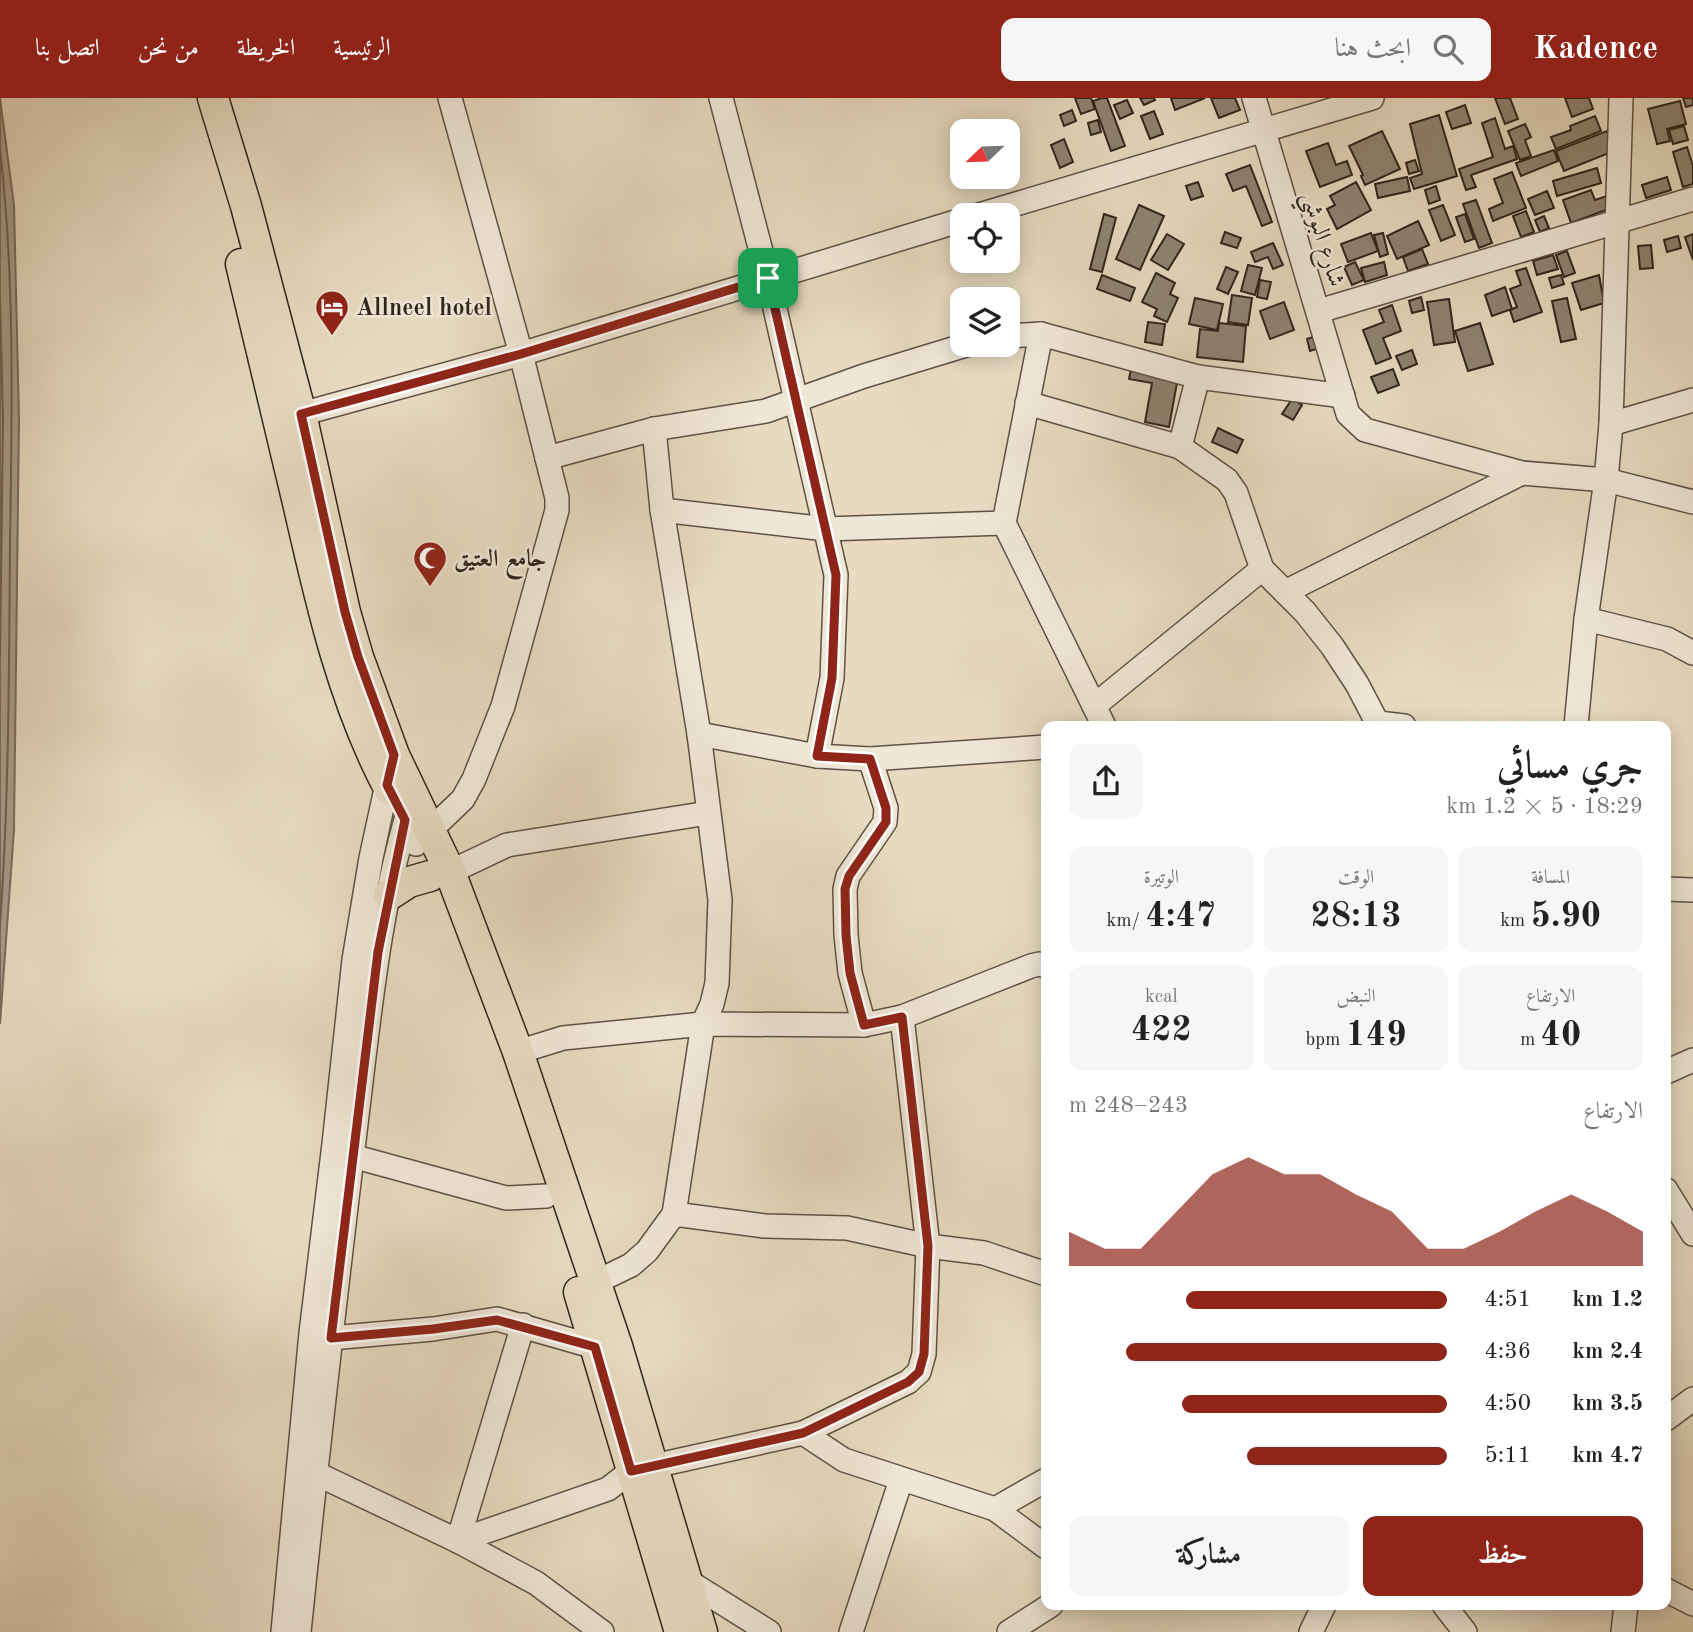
<!DOCTYPE html>
<html lang="ar">
<head>
<meta charset="utf-8">
<style>
	:root { --surface:#fff; --page:#f6f6f6; --text:#222; --muted:#767676; --accent:#8f2418 }
	body { margin:0; font-family:"Old Standard TT",Amiri,serif; background:var(--page); color:var(--text); direction:rtl; height:100vh; display:flex; flex-direction:column; font-size:26px; white-space:nowrap }
	* { box-sizing:border-box; margin:0 }
	p { font-size:23px; color:var(--muted) }
	.icon { flex:none; width:38px; height:38px; fill:none; stroke:currentColor; stroke-width:2; stroke-linecap:round; stroke-linejoin:round }
	.map { position:relative; flex:1; overflow:hidden; direction:ltr }
	.side { position:absolute; left:1041px; top:623px; width:630px; height:889px; display:flex; flex-direction:column; background:var(--surface); border-radius:14px; box-shadow:0 4px 18px #0003; direction:rtl }
	.side>* { flex:none }
	.needle { width:46px; rotate:247deg }
	.controls { position:absolute; left:950px; top:21px; display:grid; gap:14px }
	.controls a { display:grid; place-items:center; width:70px; height:70px; border-radius:14px; background:var(--surface); box-shadow:0 4px 18px #0003; font-size:35px }
	.pin { position:absolute; display:grid; place-items:center; width:60px; height:60px; color:#fff; margin:-30px; border-radius:14px; box-shadow:0 4px 10px #0006 }
	.round { display:grid; place-items:center; flex:none; width:74px; height:74px; border-radius:14px; background:var(--page) }
	.summary { display:flex; align-items:center; justify-content:space-between; height:119px; padding:0 28px }
	h1 { font-size:38px; font-weight:700; line-height:52px }
	.metrics { display:grid; grid-template-columns:repeat(3,1fr); gap:10px; height:119px; padding:7px 28px }
	.metrics div { display:grid; align-content:center; border-radius:14px; background:var(--page); text-align:center }
	.metrics b { font-size:35px; font-weight:700 }
	.metrics small { font-size:19px; font-weight:400 }
	.metrics p { font-size:19px }
	.chart { height:196px; padding:14px 28px }
	.chart p { display:flex; justify-content:space-between }
	.chart svg { width:100%; height:126px; margin-top:7px; fill:var(--accent); opacity:.7 }
	.cta { display:flex; gap:14px; margin-top:auto; padding:14px 28px }
	.cta a { flex:1; height:80px; border-radius:14px; background:var(--accent); color:#fff; font-size:28px; font-weight:700; line-height:80px; text-align:center }
	.cta a+a { background:var(--page); color:var(--text) }
	ul { padding:0 28px; list-style:none; font-size:23px }
	li { display:grid; grid-template-columns:112px 84px 1fr; align-items:center; height:52px }
	li i { height:18px; border-radius:9px; background:var(--accent) }
	header { display:flex; align-items:center; gap:42px; box-sizing:border-box; height:98px; padding:0 35px; background:var(--accent); color:#fff }
	header strong { font-size:33px }
	nav { display:flex; gap:38px; margin-inline-start:auto; font-size:24px }
	.search { width:490px; height:63px; background:var(--page); display:flex; align-items:center; gap:18px; box-sizing:border-box; padding:0 24px; border-radius:14px; color:var(--muted); font-size:26px }
	.map>svg:first-child { display:block }
	.water { fill:#a99c88; stroke:#796c5d; stroke-width:2 }
	.lines { fill:none; stroke-linecap:round; stroke-linejoin:round }
	.shore { stroke:#6c6052; stroke-width:2 }
	.building { fill:#8f8371; stroke:#30251c; stroke-width:2 }
	.minor-casing { stroke:#5e5245; stroke-width:26 }
	.major-casing { stroke:#30251c; stroke-width:33 }
	.minor { stroke:#efe7d6; stroke-width:23 }
	.major { stroke:#e7dac0; stroke-width:30 }
	.route-casing { stroke:#fff; stroke-width:14 }
	.route { stroke:#8f2418; stroke-width:9 }
	.labels { text-anchor:middle; stroke-width:5; stroke-linejoin:round; paint-order:stroke }
	.street-label { font-size:24px; fill:#30251c; stroke:#efe7d6 }
	.poi-label { font-size:24px; font-weight:bold; fill:#30251c; stroke:#efe7d6; text-anchor:start }
</style>
</head>
<body>
<header>
<strong>Kadence</strong>
<div class="search"><svg class="icon" aria-label="search" viewBox="0 0 24 24"><circle cx="10" cy="10" r="6"/><path d="M15 15l6 6"/></svg>ابحث هنا</div>
<nav><a>الرئيسية</a><a>الخريطة</a><a>من نحن</a><a>اتصل بنا</a></nav>
</header>
<div class="map">
<svg width="1693" height="1534" viewBox="0 0 1693 1534">
	<rect width="100%" height="100%" fill="#e7dac0"/>
	<filter id="stains"><feTurbulence type="fractalNoise" baseFrequency=".00286" numOctaves="4"/><feColorMatrix values="0 0 0 0 .2 0 0 0 0 .09 0 0 0 0 .02 0 0 0 .5 -.17"/></filter>
	<radialGradient id="worn" r=".72"><stop offset=".6" stop-color="#630" stop-opacity="0"/><stop offset="1" stop-color="#630" stop-opacity=".3"/></radialGradient>
	<path class="water" d="M0 0 14 107 19 322 14 732 0 926Z"/>
	<g class="lines">
		<g class="shore">
			<path d="M0 51C15 181 12 314 10 444 9 572 9 700 0 827"/>
			<path d="M0 201 3 322 0 560"/>
		</g>
	</g>
	<g class="building">
		<path d="M1075 0H1091L1095 11 1081 16Z"/>
		<path d="M1102 0H1107L1125 48 1111 53 1093 3Z"/>
		<path d="M1140 0H1154L1155 2 1144 7Z"/>
		<path d="M1171 0H1205L1175 12Z"/>
		<path d="M1211 0H1235L1240 12 1219 20Z"/>
		<path d="M1495 0H1510L1518 21 1505 26Z"/>
		<path d="M1565 0H1589L1593 11 1572 19Z"/>
		<path d="M1683 0H1693V7L1686 9Z"/>
		<path d="M1127 2 1133 15 1120 21 1114 7Z"/>
		<path d="M1680 3 1686 26 1667 31 1670 43 1657 46 1648 11Z"/>
		<path d="M1465 7 1471 25 1452 31 1446 14Z"/>
		<path d="M1072 12 1076 23 1064 28 1060 17Z"/>
		<path d="M1154 13 1163 36 1150 41 1141 18Z"/>
		<path d="M1439 17 1457 78 1414 91 1410 80 1422 76 1410 26Z"/>
		<path d="M1595 18 1601 33 1556 51 1551 39 1571 32 1570 28Z"/>
		<path d="M1495 20 1505 51 1513 48 1517 61 1471 77 1476 89 1466 92 1459 71 1493 59 1482 25Z"/>
		<path d="M1098 22 1101 34 1091 37 1088 25Z"/>
		<path d="M1525 26 1531 39 1525 42 1531 58 1520 62 1508 33Z"/>
		<path d="M1684 28 1688 42 1673 46 1669 32Z"/>
		<path d="M1382 33 1400 71 1365 87 1361 78 1363 77 1349 48Z"/>
		<path d="M1607 33 1614 53 1564 73 1556 53Z"/>
		<path d="M1064 41 1073 64 1060 70 1051 47Z"/>
		<path d="M1328 45 1336 67 1347 63 1352 77 1320 89 1306 53Z"/>
		<path d="M1687 49 1693 68V86L1683 89 1673 54Z"/>
		<path d="M1554 52 1558 63 1521 78 1516 65Z"/>
		<path d="M1415 62 1419 73 1409 76 1406 65Z"/>
		<path d="M1250 67 1272 124 1262 128 1246 88 1233 93 1226 76Z"/>
		<path d="M1597 70 1601 85 1557 98 1553 83Z"/>
		<path d="M1512 74 1526 110 1493 123 1489 111 1503 105 1494 81Z"/>
		<path d="M1407 79 1410 93 1378 100 1375 86Z"/>
		<path d="M1667 79 1671 92 1646 100 1642 87Z"/>
		<path d="M1198 84 1203 98 1191 102 1186 88Z"/>
		<path d="M1356 84 1371 112 1337 131 1327 111 1335 107 1330 98Z"/>
		<path d="M1436 88 1440 102 1429 106 1425 92Z"/>
		<path d="M1591 92 1595 102 1610 97 1614 109 1571 125 1563 102Z"/>
		<path d="M1547 93 1554 110 1535 117 1528 101Z"/>
		<path d="M1476 102 1492 145 1479 150 1463 106Z"/>
		<path d="M1139 107 1164 118 1140 172 1116 161Z"/>
		<path d="M1443 107 1455 137 1441 143 1429 112Z"/>
		<path d="M1526 113 1534 134 1521 139 1513 118Z"/>
		<path d="M1104 116 1116 120 1102 174 1090 171Z"/>
		<path d="M1465 116 1474 141 1465 144 1456 119Z"/>
		<path d="M1544 118 1549 130 1540 134 1535 122Z"/>
		<path d="M1418 123 1429 147 1397 161 1387 138Z"/>
		<path d="M1225 134 1241 140 1237 150 1221 145Z"/>
		<path d="M1371 135 1378 153 1348 164 1341 146Z"/>
		<path d="M1383 135 1388 156 1380 159 1374 137Z"/>
		<path d="M1167 136 1184 146 1168 172 1151 162Z"/>
		<path d="M1693 136V162L1685 139Z"/>
		<path d="M1678 138 1681 150 1667 154 1664 142Z"/>
		<path d="M1273 145 1283 167 1273 171 1268 159 1255 164 1251 154Z"/>
		<path d="M1651 147 1653 170 1640 171 1638 148Z"/>
		<path d="M1422 151 1428 166 1408 173 1403 159Z"/>
		<path d="M1567 153 1575 175 1564 179 1556 157Z"/>
		<path d="M1553 157 1558 171 1537 177 1533 163Z"/>
		<path d="M1355 164 1364 182 1352 187 1344 169Z"/>
		<path d="M1384 164 1387 177 1365 184 1361 170Z"/>
		<path d="M1248 167 1262 170 1255 197 1241 193Z"/>
		<path d="M1226 169 1238 174 1228 196 1217 191Z"/>
		<path d="M1526 170 1542 214 1514 224 1510 212 1517 209 1510 191 1521 187 1516 173Z"/>
		<path d="M1156 175 1175 185 1170 196 1178 200 1167 224 1154 218 1157 211 1142 204Z"/>
		<path d="M1102 177 1135 190 1130 203 1097 191Z"/>
		<path d="M1561 177 1564 186 1552 190 1549 180Z"/>
		<path d="M1599 177 1604 205 1581 212 1572 185Z"/>
		<path d="M1260 182 1271 184 1267 201 1257 199Z"/>
		<path d="M1505 189 1512 211 1492 218 1485 197Z"/>
		<path d="M1232 197 1252 200 1248 227 1228 224Z"/>
		<path d="M1421 199 1424 212 1412 215 1409 203Z"/>
		<path d="M1195 200 1223 206 1217 232 1189 226Z"/>
		<path d="M1567 200 1576 241 1561 244 1552 203Z"/>
		<path d="M1449 201 1455 244 1434 247 1427 204Z"/>
		<path d="M1284 204 1294 232 1270 241 1260 213Z"/>
		<path d="M1392 207 1401 233 1383 240 1391 260 1376 266 1363 232 1384 224 1379 212Z"/>
		<path d="M1148 224 1165 226 1162 247 1145 244Z"/>
		<path d="M1219 225 1246 228 1243 264 1197 259 1200 231 1218 233Z"/>
		<path d="M1480 225 1493 266 1468 273 1455 233Z"/>
		<path d="M1316 238 1319 250 1310 253 1307 241Z"/>
		<path d="M1412 252 1417 266 1402 272 1396 258Z"/>
		<path d="M1131 271 1178 279 1169 329 1145 324 1152 285 1129 281Z"/>
		<path d="M1393 271 1399 287 1378 295 1371 279Z"/>
		<path d="M1292 301 1302 307 1293 322 1282 316Z"/>
		<path d="M1218 330 1243 342 1237 355 1212 344Z"/>
	</g>
	<g class="lines">
		<g class="minor-casing">
			<g id="minor">
				<path d="M721 0 768 180 836 477 832 580 817 658"/>
				<path d="M1254 0 1348 316 1365 332 1522 375 1606 382 1693 404"/>
				<path d="M979 117 1372 0"/>
				<path d="M1319 213 1693 101"/>
				<path d="M1041 236 1004 425 1104 628"/>
				<path d="M1008 238 1041 236 1198 279 1180 349 1227 382 1236 395 1262 471 1305 514 1332 548 1357 586 1379 628"/>
				<path d="M1198 279 1343 298"/>
				<path d="M1027 305 1180 349"/>
				<path d="M301 316 521 256 962 122"/>
				<path d="M1611 326 1693 302"/>
				<path d="M547 360 654 331 766 313 864 278 966 247"/>
				<path d="M662 412 826 431 1004 425"/>
				<path d="M1285 494 1522 375"/>
				<path d="M1586 521 1667 541 1693 555"/>
				<path d="M1094 608 1262 471"/>
				<path d="M1378 625 1404 628"/>
				<path d="M1576 628 1586 521 1606 382 1611 326 1621 0"/>
				<path d="M699 636 817 658 870 661 1046 649"/>
				<path d="M416 746 463 701 474 681 503 608 557 412V400L521 256 450 0"/>
				<path d="M436 777 450 774 507 747 708 715"/>
				<path d="M1666 791 1693 792"/>
				<path d="M864 927 850 875 846 837 845 791 848 778 885 724 886 710 870 661"/>
				<path d="M518 954 563 940 703 926 864 927 902 919 1031 868 1039 866 1046 868"/>
				<path d="M1666 974 1693 962"/>
				<path d="M352 1058 506 1100 546 1098"/>
				<path d="M1666 1092 1693 1136"/>
				<path d="M674 1116 765 1128 847 1130 928 1148 984 1155 1046 1176"/>
				<path d="M596 1184 631 1167 647 1153 674 1116 703 926 712 906 717 885 720 802 699 636 662 412 654 331"/>
				<path d="M331 1240 433 1231 497 1221 595 1249"/>
				<path d="M1666 1321 1693 1301"/>
				<path d="M803 1335 844 1362 995 1411 1046 1449"/>
				<path d="M315 1375 458 1443 536 1485 602 1534"/>
				<path d="M995 1411 1046 1382"/>
				<path d="M458 1443 608 1391 631 1373 803 1335 908 1284 919 1274 924 1256 928 1148 902 919"/>
				<path d="M458 1443 523 1227"/>
				<path d="M686 1482 769 1534"/>
				<path d="M1666 1492 1693 1506"/>
				<path d="M1444 1507 1465 1534"/>
				<path d="M283 1534 311 1235 334 1046 354 862 371 760 389 677"/>
				<path d="M299 1534C316 1367 335 1200 355 1034 369 921 379 804 414 695"/>
				<path d="M851 1534 901 1382"/>
				<path d="M1009 1534 1051 1507"/>
				<path d="M1311 1534 1324 1507"/>
				<path d="M1623 1534 1626 1507"/>
			</g>
		</g>
		<g class="major-casing">
			<g id="major">
				<path d="M213 0 246 108 301 316 345 514 358 559 394 657 450 774 518 954 617 1248 702 1534"/>
				<path d="M241 166C260 247 280 328 299 409 321 506 343 604 390 692"/>
				<path d="M389 797 409 784 430 778"/>
				<path d="M579 1194 680 1534"/>
			</g>
		</g>
		<use href="#minor" class="minor"/>
		<use href="#major" class="major"/>
	</g>
	<g class="lines">
		<g class="route-casing">
			<path id="route" d="M768 180 836 477 832 580 817 658 870 661 886 710V724L849 778 845 791 846 837 850 875 864 927 902 919 928 1148 924 1256 919 1274 908 1284 803 1335 631 1373 595 1249 497 1222 433 1231 331 1240 378 854 405 722 387 687 394 657 358 559 345 514 301 316 521 256Z"/>
		</g>
		<use href="#route" class="route"/>
	</g>
	<defs>
		<g id="hotel-pin" transform="scale(1.75)"><path d="M0 17L-7.5 6A9.5 9.5 0 1 1 7.5 6Z" fill="#8f2418" stroke="#efe7d6"/><path d="M-6-4.5h1.5V1H6V5H4.5V3h-9V5H-6ZM-4 0a1.8 1.8 0 1 1 3.6 0ZM.5 0V-2.5h3Q6-2.5 6 0Z" fill="#fff"/></g>
		<g id="mosque-pin" transform="scale(1.75)"><path d="M0 17L-7.5 6A9.5 9.5 0 1 1 7.5 6Z" fill="#8f2418" stroke="#efe7d6"/><path d="M3.5-4.9A6 6 0 1 0 3.5 4.9A5 5 0 1 1 3.5-4.9Z" fill="#fff"/></g>
	</defs>
	<g fill-rule="evenodd">
		<use href="#hotel-pin" x="332" y="209"/>
		<use href="#mosque-pin" x="430" y="460"/>
	</g>
	<g class="labels">
		<g class="street-label">
			<text transform="translate(1324 141) rotate(73)" y="8">شارع البوشي</text>
		</g>
		<g class="poi-label">
			<text x="356" y="217">Allneel hotel</text>
			<text x="454" y="468">جامع العتيق</text>
		</g>
	</g>
	<rect width="100%" height="100%" filter="url(#stains)"/>
	<rect width="100%" height="100%" fill="url(#worn)"/>
</svg>
<div class="controls">
<a><svg class="needle" viewBox="-14 -14 28 28"><path d="M0-13l5 13h-10z" fill="#e53935"/><path d="M0 13l5-13h-10z" fill="#767676"/></svg></a>
<a><svg class="icon" aria-label="locate" viewBox="0 0 24 24"><circle cx="12" cy="12" r="6"/><path d="M12 2v4M12 18v4M2 12h4M18 12h4"/></svg></a>
<a><svg class="icon" aria-label="layers" viewBox="0 0 24 24"><path d="M12 4l9 5-9 5-9-5zM3 14l9 5 9-5"/></svg></a>
</div>
<div class="pin" style="left:768px;top:180px;background:#1e9e55"><svg class="icon" aria-label="arrive" viewBox="0 0 24 24"><path d="M6 21V4h12l-3 4 3 4H6"/></svg></div>
<section class="side">
<div class="summary"><div><h1>جري مسائي</h1><p>18:29 · 5 × 1.2 km</p></div><a class="round"><svg class="icon" aria-label="share" viewBox="0 0 24 24"><path d="M12 15V3M7 8l5-5 5 5M5 13v7h14v-7"/></svg></a></div>
<div class="metrics">
<div><p>المسافة</p><b>5.90<small> km</small></b></div>
<div><p>الوقت</p><b>28:13</b></div>
<div><p>الوتيرة</p><b>4:47<small> /km</small></b></div>
</div>
<div class="metrics">
<div><p>الارتفاع</p><b>40<small> m</small></b></div>
<div><p>النبض</p><b>149<small> bpm</small></b></div>
<div><p>kcal</p><b>422</b></div>
</div>
<div class="chart"><p><span>الارتفاع</span>243–248 m</p>
<svg viewBox="0 0 160 44" preserveAspectRatio="none"><path d="M0 44V32L10 38L20 38L30 25L40 12L50 6L60 12L70 12L80 19L90 25L100 38L110 38L120 32L130 25L140 19L150 25L160 32V44z"/></svg>
</div>
<ul>
<li><b>1.2 km</b>4:51<i style="width:69%"></i></li>
<li><b>2.4 km</b>4:36<i style="width:85%"></i></li>
<li><b>3.5 km</b>4:50<i style="width:70%"></i></li>
<li><b>4.7 km</b>5:11<i style="width:53%"></i></li>
</ul>
<div class="cta"><a>حفظ</a><a>مشاركة</a></div>
</section>
</div>
</body>
</html>
